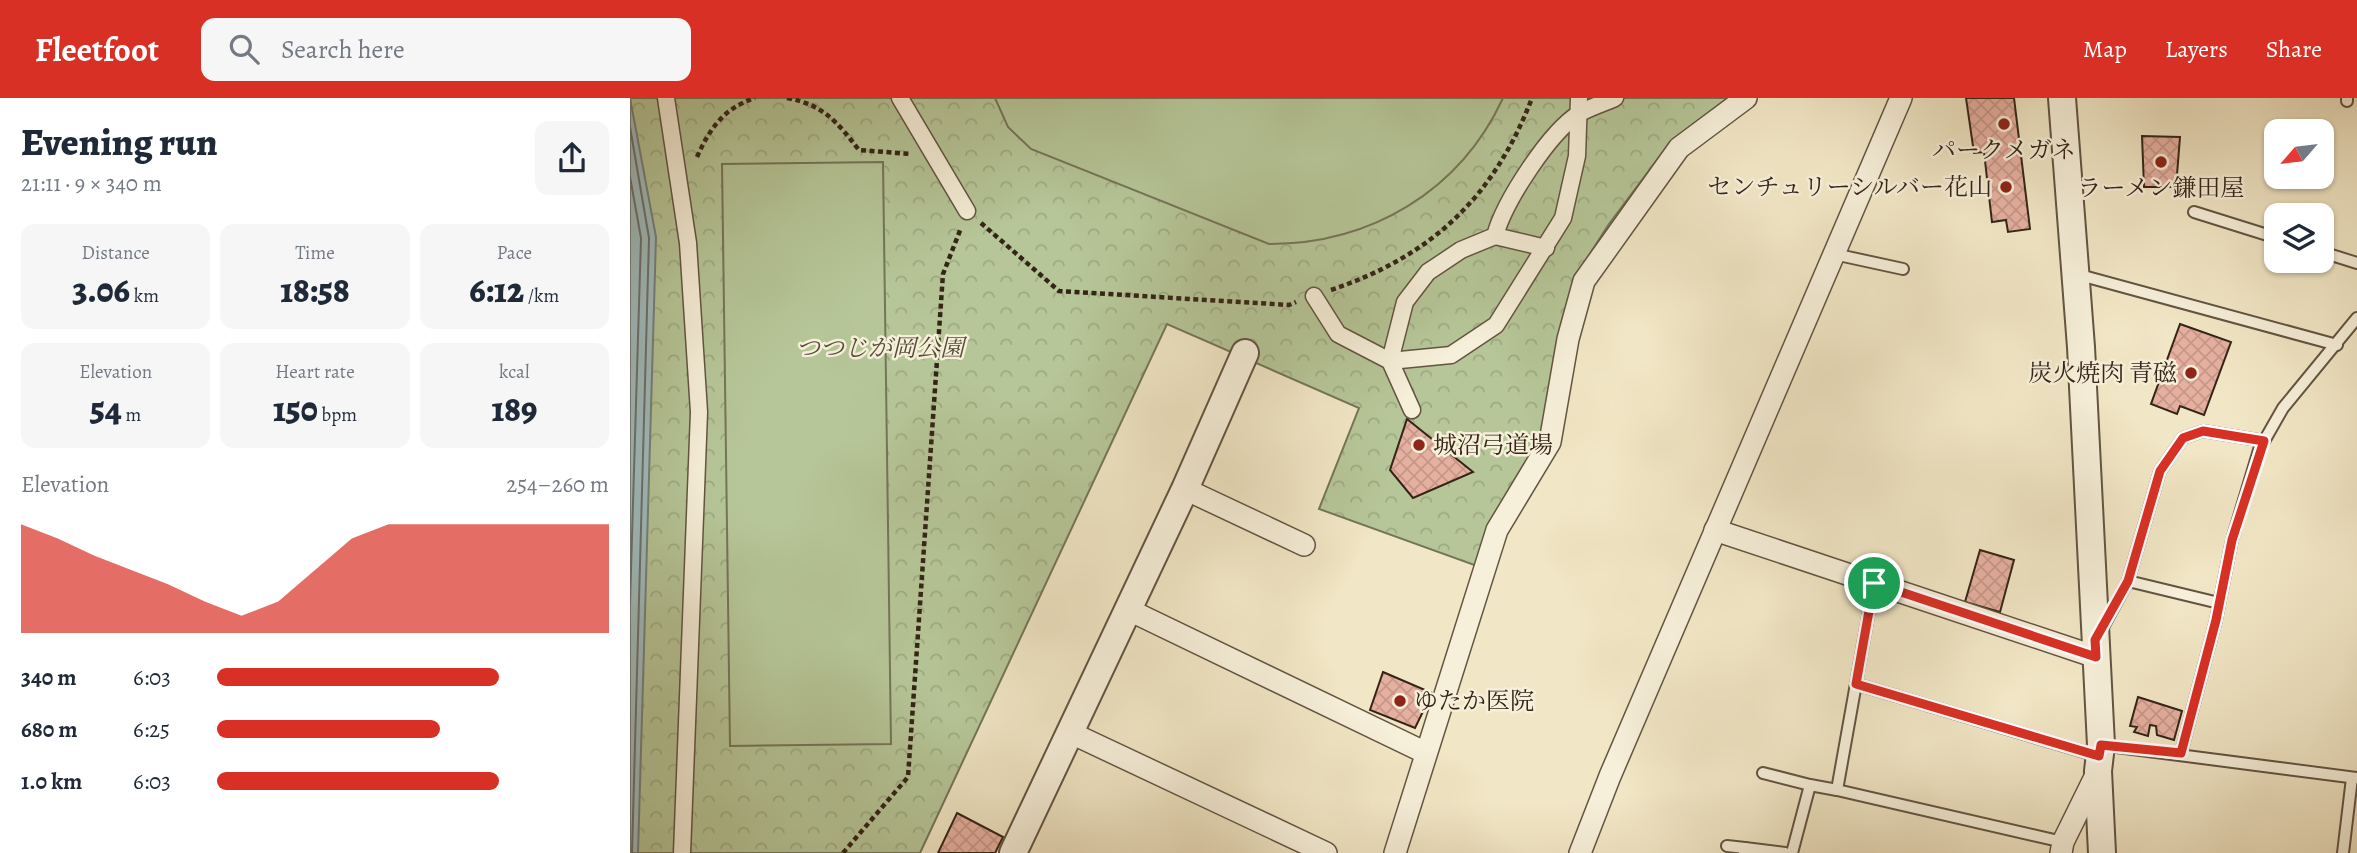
<!DOCTYPE html>
<html lang="en">
<head>
<meta charset="utf-8">
<style>
	:root { --surface:#fff; --page:#f6f6f7; --text:#1f2937; --muted:#747a83; --accent:#d93025 }
	body { margin:0; font-family:Alegreya,"Noto Serif JP",serif; background:var(--page); color:var(--text); height:100vh; display:flex; flex-direction:column; font-size:26px; white-space:nowrap }
	* { box-sizing:border-box; margin:0 }
	p { font-size:23px; color:var(--muted) }
	.icon { flex:none; width:38px; height:38px; fill:none; stroke:currentColor; stroke-width:2; stroke-linecap:round; stroke-linejoin:round }
	.map { position:relative; flex:1; overflow:hidden }
	.side { display:flex; flex-direction:column; background:var(--surface); width:630px }
	.side>* { flex:none }
	.needle { width:46px; rotate:242deg }
	.controls { position:absolute; left:1634px; top:21px; display:grid; gap:14px }
	.controls a { display:grid; place-items:center; width:70px; height:70px; border-radius:14px; background:var(--surface); box-shadow:0 2px 5px #0004; font-size:35px }
	.pin { position:absolute; display:grid; place-items:center; width:60px; height:60px; color:#fff; margin:-30px; border:4px solid #fff; border-radius:50%; box-shadow:0 2px 7px #0007 }
	.round { display:grid; place-items:center; flex:none; width:74px; height:74px; border-radius:14px; background:var(--page) }
	.head { display:flex; align-items:center; justify-content:space-between; height:119px; padding:0 21px }
	h1 { font-size:38px; font-weight:800; line-height:52px }
	.stats { display:grid; grid-template-columns:repeat(3,1fr); gap:10px; height:119px; padding:7px 21px }
	.stats div { display:grid; align-content:center; border-radius:14px; background:var(--page); text-align:center }
	.stats b { font-size:35px; font-weight:800 }
	.stats small { font-size:19px; font-weight:400 }
	.stats p { font-size:19px }
	.chart { height:196px; padding:14px 21px }
	.chart p { display:flex; justify-content:space-between }
	.chart svg { width:100%; height:126px; margin-top:7px; fill:var(--accent); opacity:.7 }
	ul { padding:0 21px; list-style:none; font-size:23px }
	li { display:grid; grid-template-columns:112px 84px 1fr; align-items:center; height:52px }
	li i { height:18px; border-radius:9px; background:var(--accent) }
	header { display:flex; align-items:center; gap:42px; box-sizing:border-box; height:98px; padding:0 35px; background:var(--accent); color:#fff }
	header strong { font-size:33px }
	nav { display:flex; gap:38px; margin-inline-start:auto; font-size:24px }
	.search { width:490px; height:63px; background:var(--page); display:flex; align-items:center; gap:18px; box-sizing:border-box; padding:0 24px; border-radius:14px; color:var(--muted); font-size:26px }
	main { display:flex; flex:1; min-height:0 }
	.map>svg:first-child { display:block }
	.park { fill:url(#park-crowns); stroke:#757558; stroke-width:2 }
	.garden { fill:#b6c698; stroke:#757558; stroke-width:2 }
	.water { fill:#a0bdc0; stroke:#75807c; stroke-width:2 }
	.lines { fill:none; stroke-linecap:round; stroke-linejoin:round }
	.shore { stroke:#6a706c; stroke-width:2 }
	.building { fill:url(#building-cross-hatch); stroke:#342417; stroke-width:2 }
	.service-casing { stroke:#635442; stroke-width:14 }
	.pedestrian-casing { stroke:#635442; stroke-width:19 }
	.minor-casing { stroke:#635442; stroke-width:24 }
	.tertiary-casing { stroke:#635442; stroke-width:30 }
	.path { stroke:#342417; stroke-width:4.5; stroke-dasharray:5 3.5; stroke-linecap:butt }
	.service { stroke:#f6efd9; stroke-width:10 }
	.pedestrian { stroke:#f6efd9; stroke-width:16 }
	.minor { stroke:#f6efd9; stroke-width:21 }
	.tertiary { stroke:#f6efd9; stroke-width:26 }
	.route-casing { stroke:#fff; stroke-width:14 }
	.route { stroke:#d93025; stroke-width:9 }
	.poi-dot { fill:#8f2418; stroke:#f6efd9; stroke-width:2.5 }
	.labels { text-anchor:middle; stroke-width:5; stroke-linejoin:round; paint-order:stroke }
	.poi-label { font-size:24px; fill:#342417; stroke:#f6efd9 }
	.park-label { font-size:24px; font-style:italic; fill:#544c37; stroke:#f6efd9 }
</style>
</head>
<body>
<header>
<strong>Fleetfoot</strong>
<div class="search"><svg class="icon" aria-label="search" viewBox="0 0 24 24"><circle cx="10" cy="10" r="6"/><path d="M15 15l6 6"/></svg>Search here</div>
<nav><a>Map</a><a>Layers</a><a>Share</a></nav>
</header>
<main>
<section class="side">
<div class="head"><div><h1>Evening run</h1><p>21:11 · 9 × 340 m</p></div><a class="round"><svg class="icon" aria-label="share" viewBox="0 0 24 24"><path d="M12 15V3M7 8l5-5 5 5M5 13v7h14v-7"/></svg></a></div>
<div class="stats">
<div><p>Distance</p><b>3.06<small> km</small></b></div>
<div><p>Time</p><b>18:58</b></div>
<div><p>Pace</p><b>6:12<small> /km</small></b></div>
</div>
<div class="stats">
<div><p>Elevation</p><b>54<small> m</small></b></div>
<div><p>Heart rate</p><b>150<small> bpm</small></b></div>
<div><p>kcal</p><b>189</b></div>
</div>
<div class="chart"><p><span>Elevation</span>254–260 m</p>
<svg viewBox="0 0 160 44" preserveAspectRatio="none"><path d="M0 44V6L10 11L20 17L30 22L40 27L50 33L60 38L70 33L80 22L90 11L100 6L110 6L120 6L130 6L140 6L150 6L160 6V44z"/></svg>
</div>
<ul>
<li><b>340 m</b>6:03<i style="width:72%"></i></li>
<li><b>680 m</b>6:25<i style="width:57%"></i></li>
<li><b>1.0 km</b>6:03<i style="width:72%"></i></li>
</ul>
</section>
<div class="map">
<svg width="1727" height="755" viewBox="0 0 1727 755">
	<defs>
		<pattern id="park-crowns" width="20" height="18" patternUnits="userSpaceOnUse" patternTransform="scale(1.75)"><rect width="20" height="18" fill="#b6c698"/><path d="M2 6a3 3 0 1 1 6 0M12 15a3 3 0 1 1 6 0" fill="none" stroke="#9daa82"/></pattern>
		<pattern id="building-cross-hatch" width="8" height="8" patternUnits="userSpaceOnUse" patternTransform="scale(1.75)"><rect width="8" height="8" fill="#e6b0a0"/><path d="M0 0l8 8M0 8l8-8" fill="none" stroke="#c69789"/></pattern>
	</defs>
	<rect width="100%" height="100%" fill="#f1e6c5"/>
	<filter id="stains"><feTurbulence type="fractalNoise" baseFrequency=".00286" numOctaves="4"/><feColorMatrix values="0 0 0 0 .2 0 0 0 0 .09 0 0 0 0 .02 0 0 0 .5 -.17"/></filter>
	<radialGradient id="worn" r=".72"><stop offset=".6" stop-color="#630" stop-opacity="0"/><stop offset="1" stop-color="#630" stop-opacity=".3"/></radialGradient>
	<path class="park" d="M0 0H1099L1042 42 979 126 945 179 910 340 858 427 847 468 689 411 729 310 537 226 290 755H0Z"/>
	<g class="garden">
		<path d="M365 0H873C830 93 741 146 639 146L401 51 378 29Z"/>
		<path d="M253 64 261 646 100 648 92 66Z"/>
	</g>
	<path class="water" d="M0 0 26 139 8 755H0Z"/>
	<g class="lines">
		<g class="shore">
			<path d="M0 29 19 140 2 755"/>
			<path d="M0 79 11 140 0 505"/>
		</g>
	</g>
	<g class="building">
		<path d="M1336 0H1384L1400 131 1378 134 1376 122 1362 124 1354 54 1344 55Z"/>
		<path d="M1512 38 1550 39 1546 89H1514Z"/>
		<path d="M1550 226 1601 244 1574 317 1550 308 1547 316 1521 306Z"/>
		<path d="M777 321 843 374 783 400 760 372Z"/>
		<path d="M1350 452 1384 462 1370 514 1335 504Z"/>
		<path d="M753 574 802 595 785 630 740 612Z"/>
		<path d="M1508 599 1552 613 1544 642 1527 637 1526 628 1520 627 1518 638 1504 634 1507 629 1500 628Z"/>
		<path d="M327 715 373 739 365 755H308Z"/>
	</g>
	<g class="lines">
		<g class="service-casing">
			<g id="service">
				<path d="M1717 3V0"/>
				<path d="M1564 114 1647 140"/>
				<path d="M1692 154 1727 165"/>
				<path d="M1204 156 1273 171"/>
				<path d="M1446 176 1707 247"/>
				<path d="M1498 483 1589 505"/>
				<path d="M1472 531 1498 483 1530 373 1553 340 1573 333 1634 343"/>
				<path d="M1226 586 1468 658"/>
				<path d="M1471 647 1727 680"/>
				<path d="M1551 655 1586 522 1602 442 1629 352 1653 310 1727 220"/>
				<path d="M1133 675 1180 687"/>
				<path d="M1207 692 1433 744"/>
				<path d="M1097 748 1115 750"/>
				<path d="M1114 755 1115 750 1155 755"/>
				<path d="M1162 755 1180 687 1207 692 1244 485"/>
				<path d="M1713 755 1722 680"/>
			</g>
		</g>
		<g class="pedestrian-casing">
			<g id="pedestrian">
				<path d="M36 0 58 145 69 314 52 755"/>
				<path d="M270 0 337 113"/>
				<path d="M865 138 916 150"/>
				<path d="M684 198 708 236 760 263 821 257 866 227 933 120 947 58 949 0"/>
				<path d="M782 312 760 263 775 204 798 174 831 152 865 138C874 104 920 33 950 15 961 9 974 5 985 0"/>
			</g>
		</g>
		<g class="minor-casing">
			<g id="minor">
				<path d="M555 391 674 447"/>
				<path d="M1085 432 1466 559"/>
				<path d="M497 511 796 655"/>
				<path d="M439 634 696 755"/>
				<path d="M765 755 867 432 920 344 938 241 954 183 1049 50 1116 0"/>
				<path d="M950 755 980 678 1271 0"/>
				<path d="M1431 755 1433 744 1468 673"/>
			</g>
		</g>
		<g class="tertiary-casing">
			<g id="tertiary">
				<path d="M1432 0 1451 249 1471 647 1468 673 1472 755"/>
				<path d="M383 755 555 391 615 255"/>
			</g>
		</g>
		<g class="path">
			<path d="M157 0C194 7 207 24 229 52L281 56"/>
			<path d="M67 59C80 30 94 10 125 0"/>
			<path d="M351 125 429 193 659 207 666 204"/>
			<path d="M701 192C802 158 864 99 902 0"/>
			<path d="M213 755 278 679 313 176 331 130"/>
		</g>
		<use href="#service" class="service"/>
		<use href="#pedestrian" class="pedestrian"/>
		<use href="#minor" class="minor"/>
		<use href="#tertiary" class="tertiary"/>
	</g>
	<g class="lines">
		<g class="route-casing">
			<path id="route" d="M1573 333 1634 343 1602 442 1586 522 1551 655 1471 647 1469 658 1226 586 1244 485 1466 559 1465 542 1498 483 1530 373 1553 340Z"/>
		</g>
		<use href="#route" class="route"/>
	</g>
	<g class="poi-dot">
		<circle cx="1374" cy="26" r="7"/>
		<circle cx="1531" cy="64" r="7"/>
		<circle cx="1376" cy="89" r="7"/>
		<circle cx="1561" cy="275" r="7"/>
		<circle cx="789" cy="347" r="7"/>
		<circle cx="770" cy="603" r="7"/>
	</g>
	<g class="labels">
		<g class="poi-label">
			<text x="1374" y="60">パークメガネ</text>
			<text x="1362" y="97" text-anchor="end">センチュリーシルバー花山</text>
			<text x="1531" y="98">ラーメン鎌田屋</text>
			<text x="1547" y="283" text-anchor="end">炭火焼肉 青磁</text>
			<text x="803" y="355" text-anchor="start">城沼弓道場</text>
			<text x="784" y="611" text-anchor="start">ゆたか医院</text>
		</g>
		<g class="park-label">
			<text x="250" y="258">つつじが岡公園</text>
		</g>
	</g>
	<rect width="100%" height="100%" filter="url(#stains)"/>
	<rect width="100%" height="100%" fill="url(#worn)"/>
</svg>
<div class="controls">
<a><svg class="needle" viewBox="-14 -14 28 28"><path d="M0-13l5 13h-10z" fill="#e53935"/><path d="M0 13l5-13h-10z" fill="#747a83"/></svg></a>
<a><svg class="icon" aria-label="layers" viewBox="0 0 24 24"><path d="M12 4l9 5-9 5-9-5zM3 14l9 5 9-5"/></svg></a>
</div>
<div class="pin" style="left:1244px;top:485px;background:#1e9e55"><svg class="icon" aria-label="arrive" viewBox="0 0 24 24"><path d="M6 21V4h12l-3 4 3 4H6"/></svg></div>
</div>
</main>
</body>
</html>
